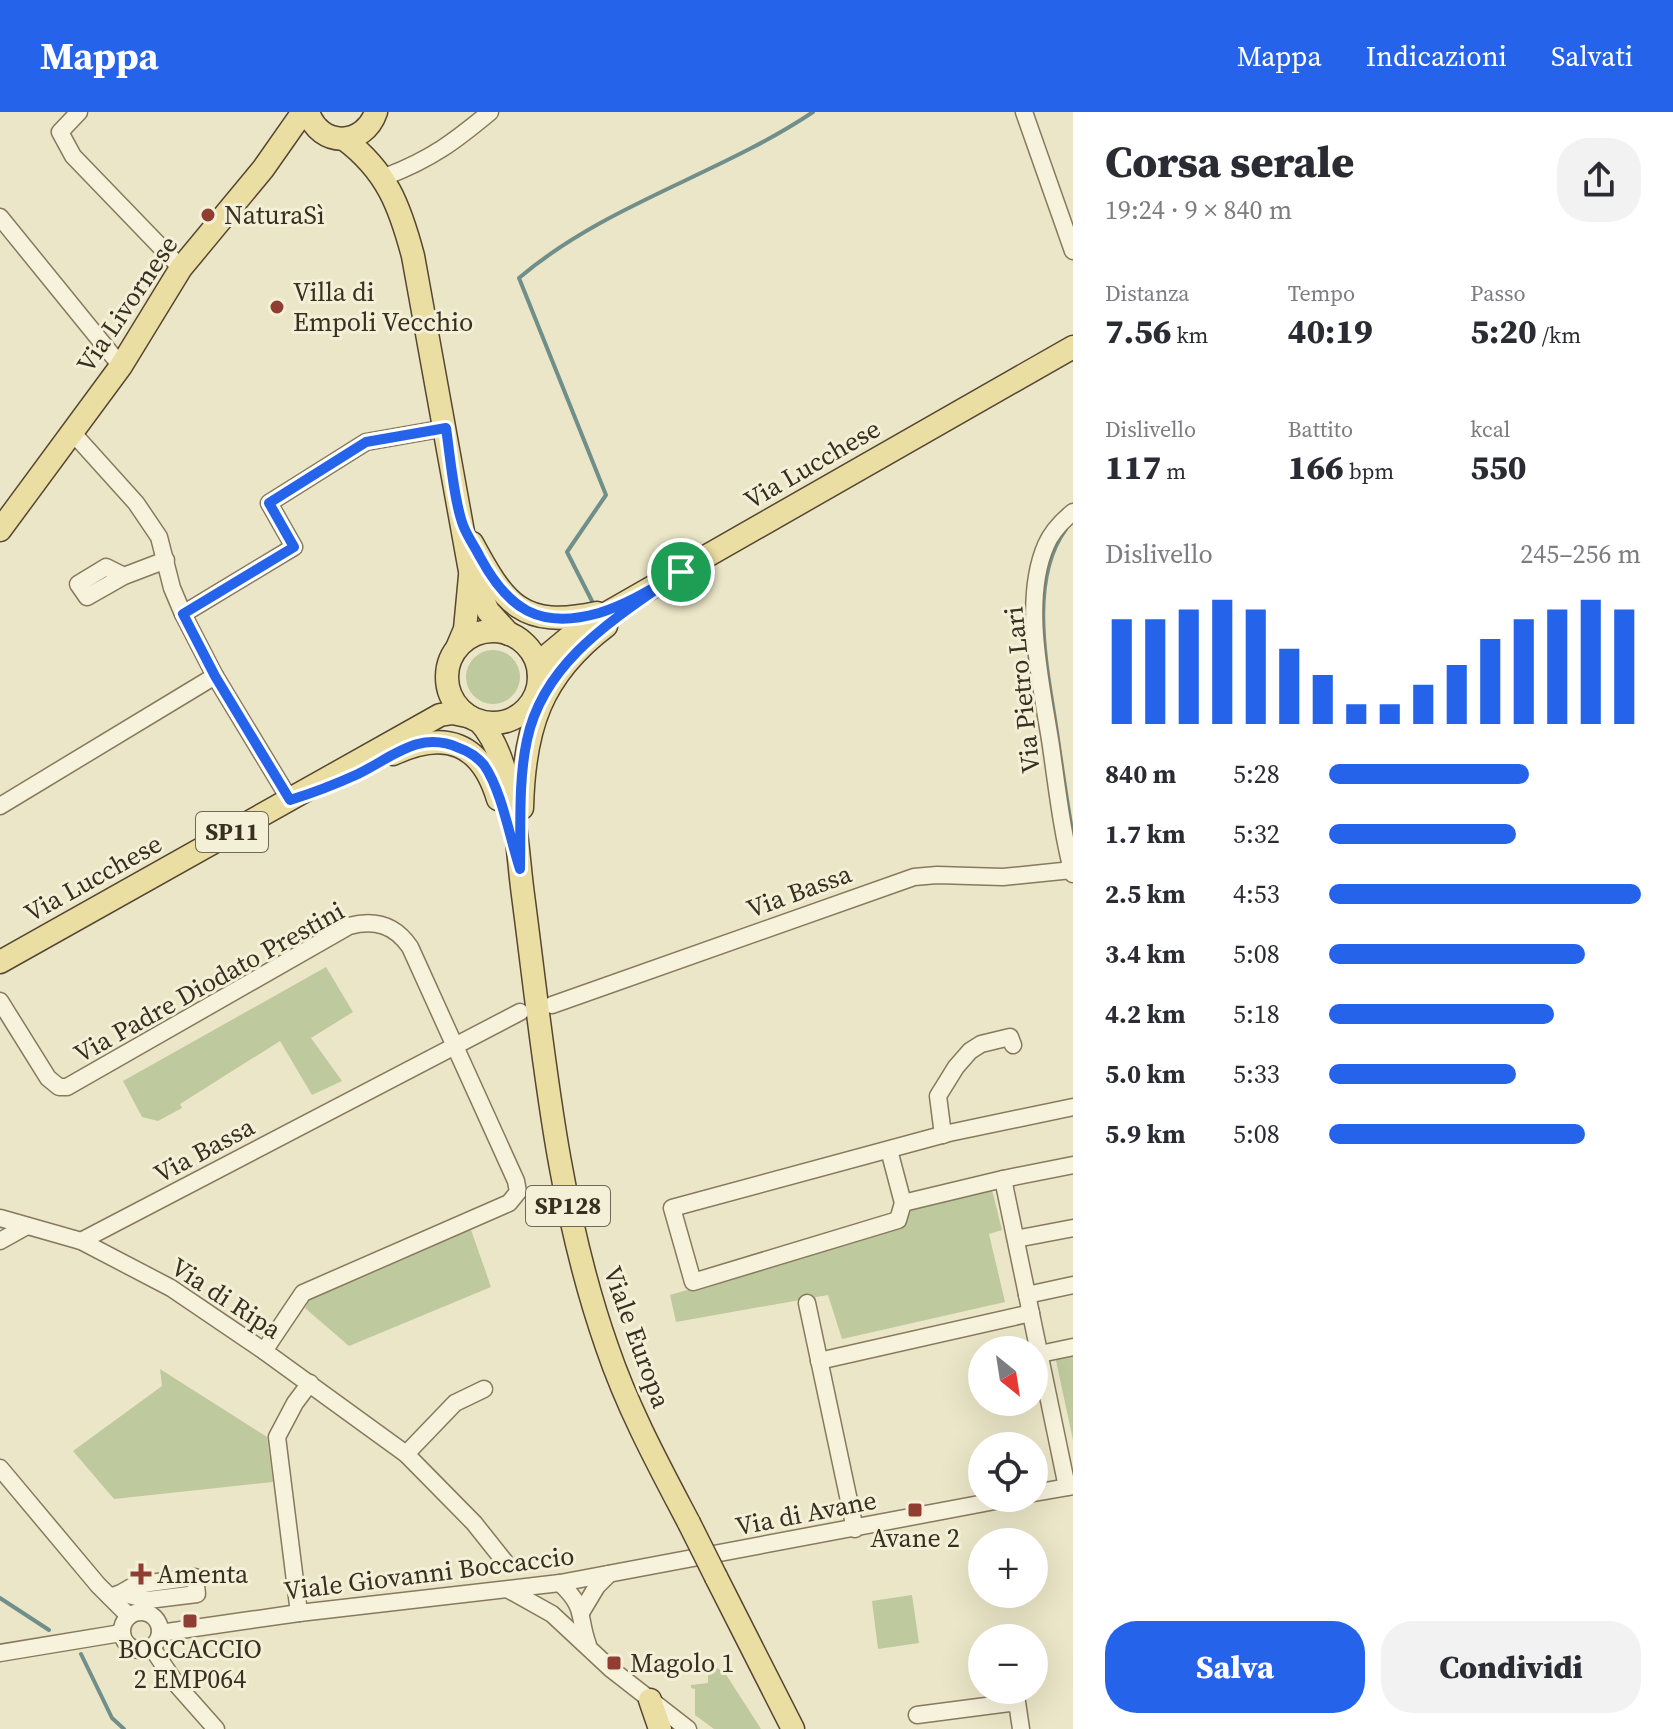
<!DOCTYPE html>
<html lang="it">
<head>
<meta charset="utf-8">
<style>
	:root { --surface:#fff; --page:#f2f2f3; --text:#2b2b33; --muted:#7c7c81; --accent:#2563eb }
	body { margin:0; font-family:"Source Serif 4",serif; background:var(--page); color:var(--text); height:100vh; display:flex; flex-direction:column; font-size:30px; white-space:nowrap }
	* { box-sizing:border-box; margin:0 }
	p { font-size:26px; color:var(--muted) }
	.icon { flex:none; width:44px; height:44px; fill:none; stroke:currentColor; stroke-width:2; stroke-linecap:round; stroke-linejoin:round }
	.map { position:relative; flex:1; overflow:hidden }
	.drawer { display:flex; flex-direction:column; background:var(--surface); width:600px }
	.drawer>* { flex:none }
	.needle { width:52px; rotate:150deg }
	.controls { position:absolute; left:968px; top:1224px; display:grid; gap:16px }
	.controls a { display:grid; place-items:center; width:80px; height:80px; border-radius:50%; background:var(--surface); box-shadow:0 8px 32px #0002; font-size:40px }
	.pin { position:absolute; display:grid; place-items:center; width:68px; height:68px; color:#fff; margin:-34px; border:4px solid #fff; border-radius:50%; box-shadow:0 2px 8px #0007 }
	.round { display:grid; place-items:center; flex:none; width:84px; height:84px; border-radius:32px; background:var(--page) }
	.summary { display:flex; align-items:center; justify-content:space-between; height:136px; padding:0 32px }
	h1 { font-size:44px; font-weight:800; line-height:60px }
	.figures { display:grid; grid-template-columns:repeat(3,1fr); gap:12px; height:136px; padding:8px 32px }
	.figures div { display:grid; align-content:center }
	.figures b { font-size:34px; font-weight:800 }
	.figures small { font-size:22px; font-weight:400 }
	.figures p { font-size:22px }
	.chart { height:224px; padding:16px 32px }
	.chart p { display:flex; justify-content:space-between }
	.chart svg { width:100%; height:144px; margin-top:8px; stroke:var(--accent); stroke-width:6 }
	.cta { display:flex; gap:16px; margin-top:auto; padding:16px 32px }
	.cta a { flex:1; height:92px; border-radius:32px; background:var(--accent); color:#fff; font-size:32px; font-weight:800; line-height:92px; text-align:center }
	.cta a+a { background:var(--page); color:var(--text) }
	ul { padding:0 32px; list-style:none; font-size:26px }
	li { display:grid; grid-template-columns:128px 96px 1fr; align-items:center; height:60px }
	li i { height:20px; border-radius:10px; background:var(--accent) }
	header { display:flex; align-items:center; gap:48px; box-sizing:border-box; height:112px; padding:0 40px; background:var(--accent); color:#fff }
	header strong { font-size:38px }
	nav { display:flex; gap:44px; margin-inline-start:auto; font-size:28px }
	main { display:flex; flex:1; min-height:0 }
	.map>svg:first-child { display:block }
	.green { fill:#bec99d }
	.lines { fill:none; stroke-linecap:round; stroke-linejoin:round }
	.stream { stroke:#708e8a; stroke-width:4 }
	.minor-casing { stroke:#87795e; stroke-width:19 }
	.major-casing { stroke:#554732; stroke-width:25 }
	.minor { stroke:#f7f2db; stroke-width:16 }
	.major { stroke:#ebdea3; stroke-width:22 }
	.major-bridge-casing { stroke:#554732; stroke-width:25; stroke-linecap:butt }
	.major-bridge { stroke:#ebdea3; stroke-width:22 }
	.route-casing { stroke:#fff; stroke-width:16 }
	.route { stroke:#2563eb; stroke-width:10 }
	.poi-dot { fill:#913e32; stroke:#f4efd7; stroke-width:3 }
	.labels { text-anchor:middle; stroke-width:6; stroke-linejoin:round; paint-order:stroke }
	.shield { fill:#f4efd7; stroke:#706958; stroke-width:2 }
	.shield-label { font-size:24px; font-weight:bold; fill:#382f21 }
	.poi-label { font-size:26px; fill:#382f21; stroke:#f4efd7; text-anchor:start }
	.street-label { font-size:26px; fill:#382f21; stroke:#f4efd7 }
</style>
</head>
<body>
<header>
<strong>Mappa</strong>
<nav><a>Mappa</a><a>Indicazioni</a><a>Salvati</a></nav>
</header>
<main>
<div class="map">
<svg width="1073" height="1617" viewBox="0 0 1073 1617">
	<rect width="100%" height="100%" fill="#ece6c8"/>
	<g class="green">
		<circle cx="493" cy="565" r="27"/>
		<path d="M326 855 353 900 311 926 342 969 312 983 280 929 180 992 182 996 158 1009 142 1005 123 969Z"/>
		<path d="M992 1078 1002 1118 989 1122 1005 1190 842 1227 828 1183 676 1210 670 1183 902 1116 908 1099Z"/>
		<path d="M470 1115 491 1175 349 1234 305 1196 311 1183Z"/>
		<path d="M1073 1240V1328L1055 1244Z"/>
		<path d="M160 1257 267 1325 273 1370 114 1387 73 1339 162 1274Z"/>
		<path d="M912 1483 919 1531 878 1537 872 1489Z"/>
		<path d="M711 1552 725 1561 761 1617H714L695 1603V1577L691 1576V1573L708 1571V1561Z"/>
	</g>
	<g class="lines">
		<g class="stream">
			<path d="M1066 417C1027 470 1048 559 1057 620 1062 655 1067 689 1073 724"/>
			<path d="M594 493 567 440 606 383 519 166C606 92 719 63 813 0"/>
			<path d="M0 1486 49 1518"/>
			<path d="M81 1542 112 1606 124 1617"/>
		</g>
		<g class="minor-casing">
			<g id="minor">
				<path d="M79 0 60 20 73 44 181 156"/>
				<path d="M1024 0 1073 139"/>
				<path d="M387 64C431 47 454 30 490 0"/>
				<path d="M0 105 121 254"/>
				<path d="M72 320 136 391 159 425 172 476 183 502 215 564 290 688"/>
				<path d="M1073 400C1062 409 1052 419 1046 433 1021 490 1042 575 1051 634 1057 676 1062 720 1073 762"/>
				<path d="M124 464 106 455 78 472 87 485 124 464 166 448"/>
				<path d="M183 502 294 435 269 391 366 330 446 316"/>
				<path d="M0 694 215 564"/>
				<path d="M0 889 48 966 59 975H67L349 814C375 807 395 813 410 835L516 1069 518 1080 509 1091 303 1181 264 1239"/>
				<path d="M552 893 914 765 937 763 1003 765 1072 758"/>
				<path d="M943 1023 938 984 956 955 970 939 981 932 1010 925 1013 933"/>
				<path d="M889 1038 903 1091"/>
				<path d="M1003 1067 1073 1053"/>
				<path d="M903 1091 898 1108 693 1170 672 1096 949 1021 1073 995"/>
				<path d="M903 1091 1003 1067 1067 1375"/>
				<path d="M0 1106 81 1129 171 1176 264 1239 406 1342 474 1411 505 1450"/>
				<path d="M1016 1127 1073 1116"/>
				<path d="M0 1129 27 1114"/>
				<path d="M81 1129 520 900"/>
				<path d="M1027 1183 1073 1173"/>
				<path d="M807 1191 855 1417"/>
				<path d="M1040 1242 1073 1235"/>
				<path d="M819 1249 1031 1201"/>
				<path d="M406 1342 455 1291 484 1277"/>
				<path d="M0 1356 98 1473 129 1504"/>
				<path d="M1034 1381 1073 1374"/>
				<path d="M560 1471C587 1497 577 1502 588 1533"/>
				<path d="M509 1478 552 1502 611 1557 688 1617"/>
				<path d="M110 1485 121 1481 148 1488 197 1482 195 1465 135 1473 121 1481"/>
				<path d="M582 1499 597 1474 609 1462"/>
				<circle cx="141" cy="1519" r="19"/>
				<path d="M299 1501 277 1325 295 1291 310 1271"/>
				<path d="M160 1521 299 1501 560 1471 1011 1386"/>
				<path d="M152 1536 177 1573 216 1617"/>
				<path d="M0 1541 121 1521"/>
				<path d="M917 1603 1017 1590 1021 1617"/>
			</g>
		</g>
		<g class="major-casing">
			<g id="major">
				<path d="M308 0C320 36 364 35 376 0"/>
				<path d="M344 27C387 59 400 95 413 144L470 459 488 499 509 522"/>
				<path d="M0 418 121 254 181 156 263 57 303 0"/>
				<path d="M472 431C505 492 522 517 597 501"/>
				<circle cx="493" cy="565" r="46"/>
				<path d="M457 536 465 517 470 464"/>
				<path d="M539 563 549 542 579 517 1073 235"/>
				<path d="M479 609C515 647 516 732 523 783 543 935 556 1090 607 1235 628 1297 659 1354 689 1411"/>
				<path d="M393 642C445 618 481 630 498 687"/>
				<path d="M522 696C524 617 540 564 606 514"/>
				<path d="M0 850 440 603 453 601 467 604"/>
				<path d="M716 1465 793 1617"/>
				<path d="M650 1588 660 1617"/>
			</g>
		</g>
		<use href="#minor" class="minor"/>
		<use href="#major" class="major"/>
		<g class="major-bridge-casing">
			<path id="major-bridge" d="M689 1411 716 1465"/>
		</g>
		<use href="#major-bridge" class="major-bridge"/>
	</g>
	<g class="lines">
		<g class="route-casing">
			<path id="route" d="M446 316C450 343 454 389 463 413 467 424 475 435 480 445 508 497 539 518 599 501 628 492 655 475 681 460 619 504 544 547 527 628 518 670 521 715 520 757 510 727 502 679 484 653 478 646 468 639 459 636 419 618 393 645 358 662 336 672 313 681 290 688L215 564 183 502 294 435 269 391 366 330Z"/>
		</g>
		<use href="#route" class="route"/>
	</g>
	<g class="poi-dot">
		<circle cx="208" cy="103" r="8"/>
		<circle cx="277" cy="195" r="8"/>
		<rect x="907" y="1390" width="16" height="16" rx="4"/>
		<path d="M137 1450h8v8h8v8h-8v8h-8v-8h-8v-8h8z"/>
		<rect x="182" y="1501" width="16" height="16" rx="4"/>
		<rect x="606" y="1543" width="16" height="16" rx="4"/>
	</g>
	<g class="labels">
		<g class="shield">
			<rect x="196" y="700" width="72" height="40" rx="6"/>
			<rect x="526" y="1074" width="84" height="40" rx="6"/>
		</g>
		<g class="shield-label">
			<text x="232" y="728">SP11</text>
			<text x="568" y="1102">SP128</text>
		</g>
		<g class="poi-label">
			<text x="224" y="112">NaturaSì</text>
			<text x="293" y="189">Villa di<tspan x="293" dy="30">Empoli Vecchio</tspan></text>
			<text x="915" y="1435" text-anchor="middle">Avane 2</text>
			<text x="157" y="1471">Amenta</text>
			<text x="190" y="1546" text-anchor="middle">BOCCACCIO<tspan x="190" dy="30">2 EMP064</tspan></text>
			<text x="630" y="1560">Magolo 1</text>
		</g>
		<g class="street-label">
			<text transform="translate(127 192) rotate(-56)" y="9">Via Livornese</text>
			<text transform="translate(812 352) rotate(-30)" y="9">Via Lucchese</text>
			<text transform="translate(1022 578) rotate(-96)" y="9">Via Pietro Lari</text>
			<text transform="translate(93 766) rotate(-29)" y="9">Via Lucchese</text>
			<text transform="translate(799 779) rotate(-20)" y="9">Via Bassa</text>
			<text transform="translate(209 870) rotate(-29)" y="9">Via Padre Diodato Prestini</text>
			<text transform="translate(204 1038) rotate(-28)" y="9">Via Bassa</text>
			<text transform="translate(226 1186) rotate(33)" y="9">Via di Ripa</text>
			<text transform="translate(637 1225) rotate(70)" y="9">Viale Europa</text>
			<text transform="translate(806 1401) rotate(-11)" y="9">Via di Avane</text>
			<text transform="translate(429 1461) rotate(-7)" y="9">Viale Giovanni Boccaccio</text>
		</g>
	</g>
</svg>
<div class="controls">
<a><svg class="needle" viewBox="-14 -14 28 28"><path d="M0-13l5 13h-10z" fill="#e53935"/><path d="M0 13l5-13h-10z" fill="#7c7c81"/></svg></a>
<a><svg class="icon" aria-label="locate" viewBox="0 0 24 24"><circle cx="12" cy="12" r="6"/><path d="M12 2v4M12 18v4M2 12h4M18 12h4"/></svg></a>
<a>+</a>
<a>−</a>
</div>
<div class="pin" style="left:681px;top:460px;background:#1e9e55"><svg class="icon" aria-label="arrive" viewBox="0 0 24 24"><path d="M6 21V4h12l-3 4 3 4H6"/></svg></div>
</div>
<section class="drawer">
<div class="summary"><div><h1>Corsa serale</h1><p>19:24 · 9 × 840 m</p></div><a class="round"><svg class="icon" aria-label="share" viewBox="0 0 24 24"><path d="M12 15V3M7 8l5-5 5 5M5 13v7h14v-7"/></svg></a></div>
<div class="figures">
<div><p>Distanza</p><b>7.56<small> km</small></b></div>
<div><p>Tempo</p><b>40:19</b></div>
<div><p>Passo</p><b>5:20<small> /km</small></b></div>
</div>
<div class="figures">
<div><p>Dislivello</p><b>117<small> m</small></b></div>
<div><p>Battito</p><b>166<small> bpm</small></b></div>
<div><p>kcal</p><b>550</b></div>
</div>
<div class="chart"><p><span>Dislivello</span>245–256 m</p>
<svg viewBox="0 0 160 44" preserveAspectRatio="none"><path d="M5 44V12M15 44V12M25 44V9M35 44V6M45 44V9M55 44V21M65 44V29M75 44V38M85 44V38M95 44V32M105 44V26M115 44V18M125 44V12M135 44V9M145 44V6M155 44V9"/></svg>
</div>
<ul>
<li><b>840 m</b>5:28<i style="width:64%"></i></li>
<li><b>1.7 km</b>5:32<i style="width:60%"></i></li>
<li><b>2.5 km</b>4:53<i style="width:100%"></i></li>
<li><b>3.4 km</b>5:08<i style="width:82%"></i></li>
<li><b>4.2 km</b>5:18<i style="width:72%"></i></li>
<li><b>5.0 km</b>5:33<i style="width:60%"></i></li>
<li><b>5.9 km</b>5:08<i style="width:82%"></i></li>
</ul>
<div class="cta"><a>Salva</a><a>Condividi</a></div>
</section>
</main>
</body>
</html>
